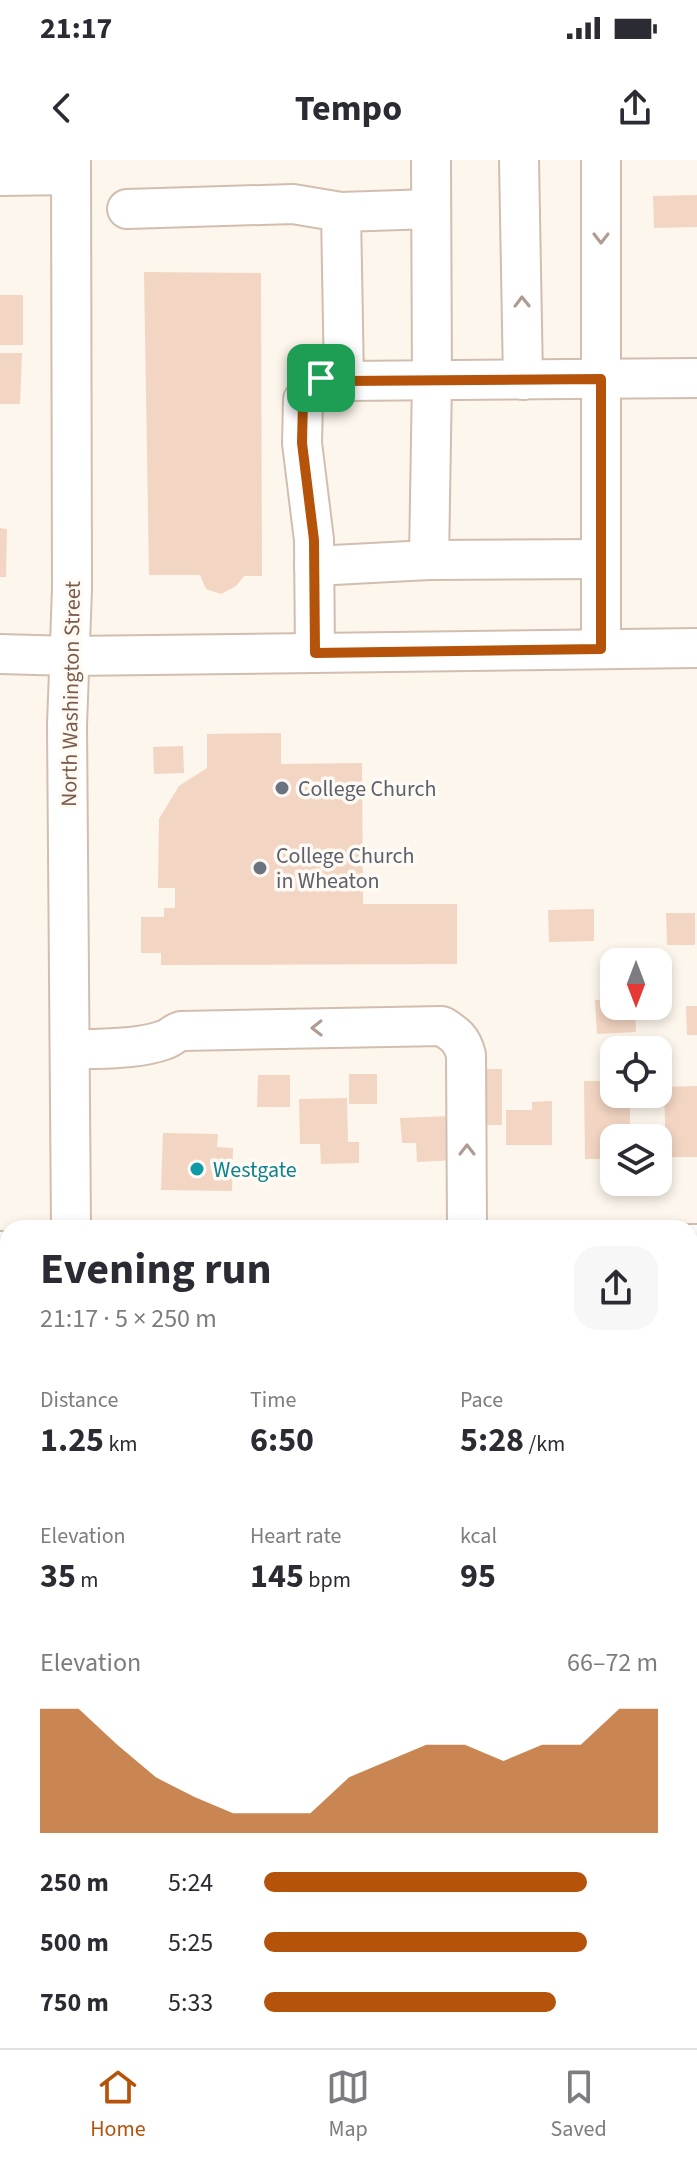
<!DOCTYPE html>
<html lang="en">
<head>
<meta charset="utf-8">
<style>
	:root { --surface:#fff; --page:#f7f7f7; --text:#2b2b33; --muted:#7c7c81; --line:#e1e1e2; --accent:#b45309 }
	body { margin:0; font-family:"Source Sans 3",sans-serif; background:var(--page); color:var(--text); height:100vh; display:flex; flex-direction:column; font-size:30px; white-space:nowrap }
	* { box-sizing:border-box; margin:0 }
	p { font-size:26px; color:var(--muted) }
	.icon { flex:none; width:44px; height:44px; fill:none; stroke:currentColor; stroke-width:2; stroke-linecap:round; stroke-linejoin:round }
	.map { position:relative; flex:1; overflow:hidden }
	.side { position:absolute; left:0px; top:1060px; width:698px; height:828px; display:flex; flex-direction:column; background:var(--surface); border-radius:24px 24px 0 0; box-shadow:0 4px 12px #0003 }
	.side>* { flex:none }
	.needle { width:52px; rotate:180deg }
	.controls { position:absolute; left:600px; top:788px; display:grid; gap:16px }
	.controls a { display:grid; place-items:center; width:72px; height:72px; border-radius:16px; background:var(--surface); box-shadow:0 4px 12px #0003; font-size:40px }
	.pin { position:absolute; display:grid; place-items:center; width:68px; height:68px; color:#fff; margin:-34px; border-radius:16px; box-shadow:0 4px 12px #0006 }
	.round { display:grid; place-items:center; flex:none; width:84px; height:84px; border-radius:24px; background:var(--page) }
	.overview { display:flex; align-items:center; justify-content:space-between; height:136px; padding:0 40px }
	h1 { font-size:44px; font-weight:700; line-height:60px }
	.stats { display:grid; grid-template-columns:repeat(3,1fr); gap:12px; height:136px; padding:8px 40px }
	.stats div { display:grid; align-content:center }
	.stats b { font-size:34px; font-weight:700 }
	.stats small { font-size:22px; font-weight:400 }
	.stats p { font-size:22px }
	.chart { height:224px; padding:16px 40px }
	.chart p { display:flex; justify-content:space-between }
	.chart svg { width:100%; height:144px; margin-top:8px; fill:var(--accent); opacity:.7 }
	ul { padding:0 40px; list-style:none; font-size:26px }
	li { display:grid; grid-template-columns:128px 96px 1fr; align-items:center; height:60px }
	li i { height:20px; border-radius:10px; background:var(--accent) }
	.status { display:flex; justify-content:space-between; align-items:center; height:56px; padding:0 40px; background:var(--surface); direction:ltr }
	.status svg { height:22px; fill:currentColor }
	header { display:flex; justify-content:space-between; align-items:center; height:104px; padding:0 40px; background:var(--surface); font-size:36px; font-weight:700 }
	.menu { display:flex; justify-content:space-around; align-items:center; height:112px; border-top:2px solid var(--line); background:var(--surface); font-size:22px; color:var(--muted) }
	.menu a { display:grid; justify-items:center; gap:4px }
	.menu .selected { color:var(--accent) }
	.map>svg:first-child { display:block }
	.building { fill:#f3d5c3 }
	.lines { fill:none; stroke-linecap:round; stroke-linejoin:round }
	.minor-casing { stroke:#d1beb0; stroke-width:42 }
	.path { stroke:#d9b8a5; stroke-width:5; stroke-dasharray:2 6; stroke-linecap:butt }
	.minor { stroke:#fff; stroke-width:38 }
	.oneway { stroke:#af9d94 }
	.route-casing { stroke:#fff; stroke-width:16 }
	.route { stroke:#b45309; stroke-width:10 }
	.worship-dot { fill:#6b7280; stroke:#fffaf3; stroke-width:3 }
	.culture-dot { fill:#0f9aa8; stroke:#fffaf3; stroke-width:3 }
	.labels { text-anchor:middle; stroke-width:7; stroke-linejoin:round; paint-order:stroke }
	.street-label { font-size:22px; fill:#7a5c4d; stroke:#fffaf3 }
	.worship-label { font-size:22px; fill:#5b616d; stroke:#fffaf3; text-anchor:start }
	.culture-label { font-size:22px; fill:#0d838f; stroke:#fffaf3; text-anchor:start }
</style>
</head>
<body>
<div class="status"><b>21:17</b><svg viewBox="0 0 49 12"><path d="M0 12V9h3v3zM5 12V6h3v6zM10 12V3h3v9zM15 12V0h3v12zM26 1h20v11H26zM47 4h2v5h-2z"/></svg></div>
<header><svg class="icon" aria-label="back" viewBox="0 0 24 24"><path d="M15 5l-7 7 7 7"/></svg>Tempo<svg class="icon" aria-label="share" viewBox="0 0 24 24"><path d="M12 15V3M7 8l5-5 5 5M5 13v7h14v-7"/></svg></header>
<div class="map">
<svg width="697" height="1888" viewBox="0 0 697 1888">
	<rect width="100%" height="100%" fill="#fdf6ec"/>
	<g class="building">
		<path d="M697 35V67L654 68 653 36Z"/>
		<path d="M144 112 261 113 262 416H244L236 426 221 434 206 429 200 415H149Z"/>
		<rect x="0" y="135" width="23" height="50"/>
		<path d="M0 193H22L20 244H0Z"/>
		<path d="M0 368 7 369 6 417H0Z"/>
		<path d="M281 573V604L362 603 363 744H457V804L161 805V793H141V757H164V748H175V728H158L159 659 179 626 207 608V574Z"/>
		<path d="M183 586 184 613 154 614 153 587Z"/>
		<path d="M594 749V781L549 782 548 750Z"/>
		<path d="M666 753H695V785H667Z"/>
		<path d="M614 839V846H635L636 872 597 874 595 840Z"/>
		<path d="M686 846H697V875H687Z"/>
		<rect x="479" y="909" width="23" height="56"/>
		<rect x="349" y="914" width="28" height="30"/>
		<path d="M258 915H290V947H257Z"/>
		<path d="M584 921H614V934H625V939H630V977L614 978V999H585Z"/>
		<path d="M697 926V997H666L664 927Z"/>
		<path d="M347 938 348 982H359V1003L321 1004 320 984H300L299 939Z"/>
		<path d="M552 941V985H506V950H532V942Z"/>
		<path d="M452 956 454 1000 417 1002 416 983H402L400 958Z"/>
		<path d="M163 973 218 974 217 987 233 988 232 1031 161 1030Z"/>
		<path d="M690 1170H697V1258L690 1257Z"/>
		<rect x="690" y="1418" width="7" height="52"/>
		<rect x="690" y="1637" width="7" height="43"/>
		<path d="M690 1830H697V1888H665V1880H690Z"/>
		<rect x="184" y="1880" width="71" height="8"/>
		<rect x="508" y="1880" width="113" height="8"/>
	</g>
	<g class="lines">
		<g class="minor-casing">
			<g id="minor">
				<path d="M519 0 523 220"/>
				<path d="M601 0V489"/>
				<path d="M0 16 71 15"/>
				<path d="M127 49 293 44 341 52"/>
				<path d="M344 221 697 218"/>
				<path d="M429 400 432 220 431 0"/>
				<path d="M314 406 429 400 601 399"/>
				<path d="M315 493 314 380 302 283 303 240 321 218 344 221 341 52 431 49"/>
				<path d="M0 494 70 496 697 488"/>
				<path d="M70 890C100 888 136 890 164 880 171 878 174 873 181 871L442 866C455 874 462 879 466 895L467 1068"/>
				<path d="M71 1068 67 565 72 429 71 0"/>
				<path d="M690 1084H697"/>
				<path d="M0 1091 6 1098"/>
				<path d="M690 1540H697"/>
				<path d="M0 1550H8"/>
				<path d="M53 1888 56 1880"/>
			</g>
		</g>
		<g class="path">
			<path d="M0 1138H8"/>
			<path d="M0 1219H8"/>
			<path d="M0 1334H8"/>
			<path d="M0 1415H8"/>
		</g>
		<use href="#minor" class="minor"/>
	</g>
	<defs><path id="oneway-chevron" d="M-2-3.5L2.5 0L-2 3.5" fill="none" stroke-width="1.6" stroke-linecap="round" stroke-linejoin="round" transform="scale(2)"/></defs>
	<g class="oneway">
		<use href="#oneway-chevron" transform="translate(601 78) rotate(90)"/>
		<use href="#oneway-chevron" transform="translate(522 142) rotate(-91)"/>
		<use href="#oneway-chevron" transform="translate(317 868) rotate(179)"/>
		<use href="#oneway-chevron" transform="translate(467 990) rotate(-90)"/>
	</g>
	<g class="lines">
		<g class="route-casing">
			<path id="route" d="M321 218 344 221 601 219V489L315 493 314 380 302 283 303 240Z"/>
		</g>
		<use href="#route" class="route"/>
	</g>
	<g class="worship-dot">
		<circle cx="282" cy="628" r="8"/>
		<circle cx="260" cy="708" r="8"/>
	</g>
	<circle class="culture-dot" cx="197" cy="1009" r="8"/>
	<g class="labels">
		<g class="street-label">
			<text transform="translate(70 534) rotate(-89)" y="8">North Washington Street</text>
		</g>
		<g class="worship-label">
			<text x="298" y="636">College Church</text>
			<text x="276" y="703">College Church<tspan x="276" dy="25">in Wheaton</tspan></text>
		</g>
		<g class="culture-label">
			<text x="213" y="1017">Westgate</text>
		</g>
	</g>
</svg>
<div class="controls">
<a><svg class="needle" viewBox="-14 -14 28 28"><path d="M0-13l5 13h-10z" fill="#e53935"/><path d="M0 13l5-13h-10z" fill="#7c7c81"/></svg></a>
<a><svg class="icon" aria-label="locate" viewBox="0 0 24 24"><circle cx="12" cy="12" r="6"/><path d="M12 2v4M12 18v4M2 12h4M18 12h4"/></svg></a>
<a><svg class="icon" aria-label="layers" viewBox="0 0 24 24"><path d="M12 4l9 5-9 5-9-5zM3 14l9 5 9-5"/></svg></a>
</div>
<div class="pin" style="left:321px;top:218px;background:#1e9e55"><svg class="icon" aria-label="arrive" viewBox="0 0 24 24"><path d="M6 21V4h12l-3 4 3 4H6"/></svg></div>
<section class="side">
<div class="overview"><div><h1>Evening run</h1><p>21:17 · 5 × 250 m</p></div><a class="round"><svg class="icon" aria-label="share" viewBox="0 0 24 24"><path d="M12 15V3M7 8l5-5 5 5M5 13v7h14v-7"/></svg></a></div>
<div class="stats">
<div><p>Distance</p><b>1.25<small> km</small></b></div>
<div><p>Time</p><b>6:50</b></div>
<div><p>Pace</p><b>5:28<small> /km</small></b></div>
</div>
<div class="stats">
<div><p>Elevation</p><b>35<small> m</small></b></div>
<div><p>Heart rate</p><b>145<small> bpm</small></b></div>
<div><p>kcal</p><b>95</b></div>
</div>
<div class="chart"><p><span>Elevation</span>66–72 m</p>
<svg viewBox="0 0 160 44" preserveAspectRatio="none"><path d="M0 44V6L10 6L20 17L30 27L40 33L50 38L60 38L70 38L80 27L90 22L100 17L110 17L120 22L130 17L140 17L150 6L160 6V44z"/></svg>
</div>
<ul>
<li><b>250 m</b>5:24<i style="width:82%"></i></li>
<li><b>500 m</b>5:25<i style="width:82%"></i></li>
<li><b>750 m</b>5:33<i style="width:74%"></i></li>
</ul>
</section>
</div>
<nav class="menu">
<a class="selected"><svg class="icon" aria-label="home" viewBox="0 0 24 24"><path d="M3 11l9-7 9 7M6 9v11h12V9"/></svg>Home</a>
<a><svg class="icon" aria-label="map" viewBox="0 0 24 24"><path d="M3 6l6-2 6 2 6-2v14l-6 2-6-2-6 2zM9 4v14M15 6v14"/></svg>Map</a>
<a><svg class="icon" aria-label="saved" viewBox="0 0 24 24"><path d="M7 4h10v16l-5-4-5 4z"/></svg>Saved</a>
</nav>
</body>
</html>
